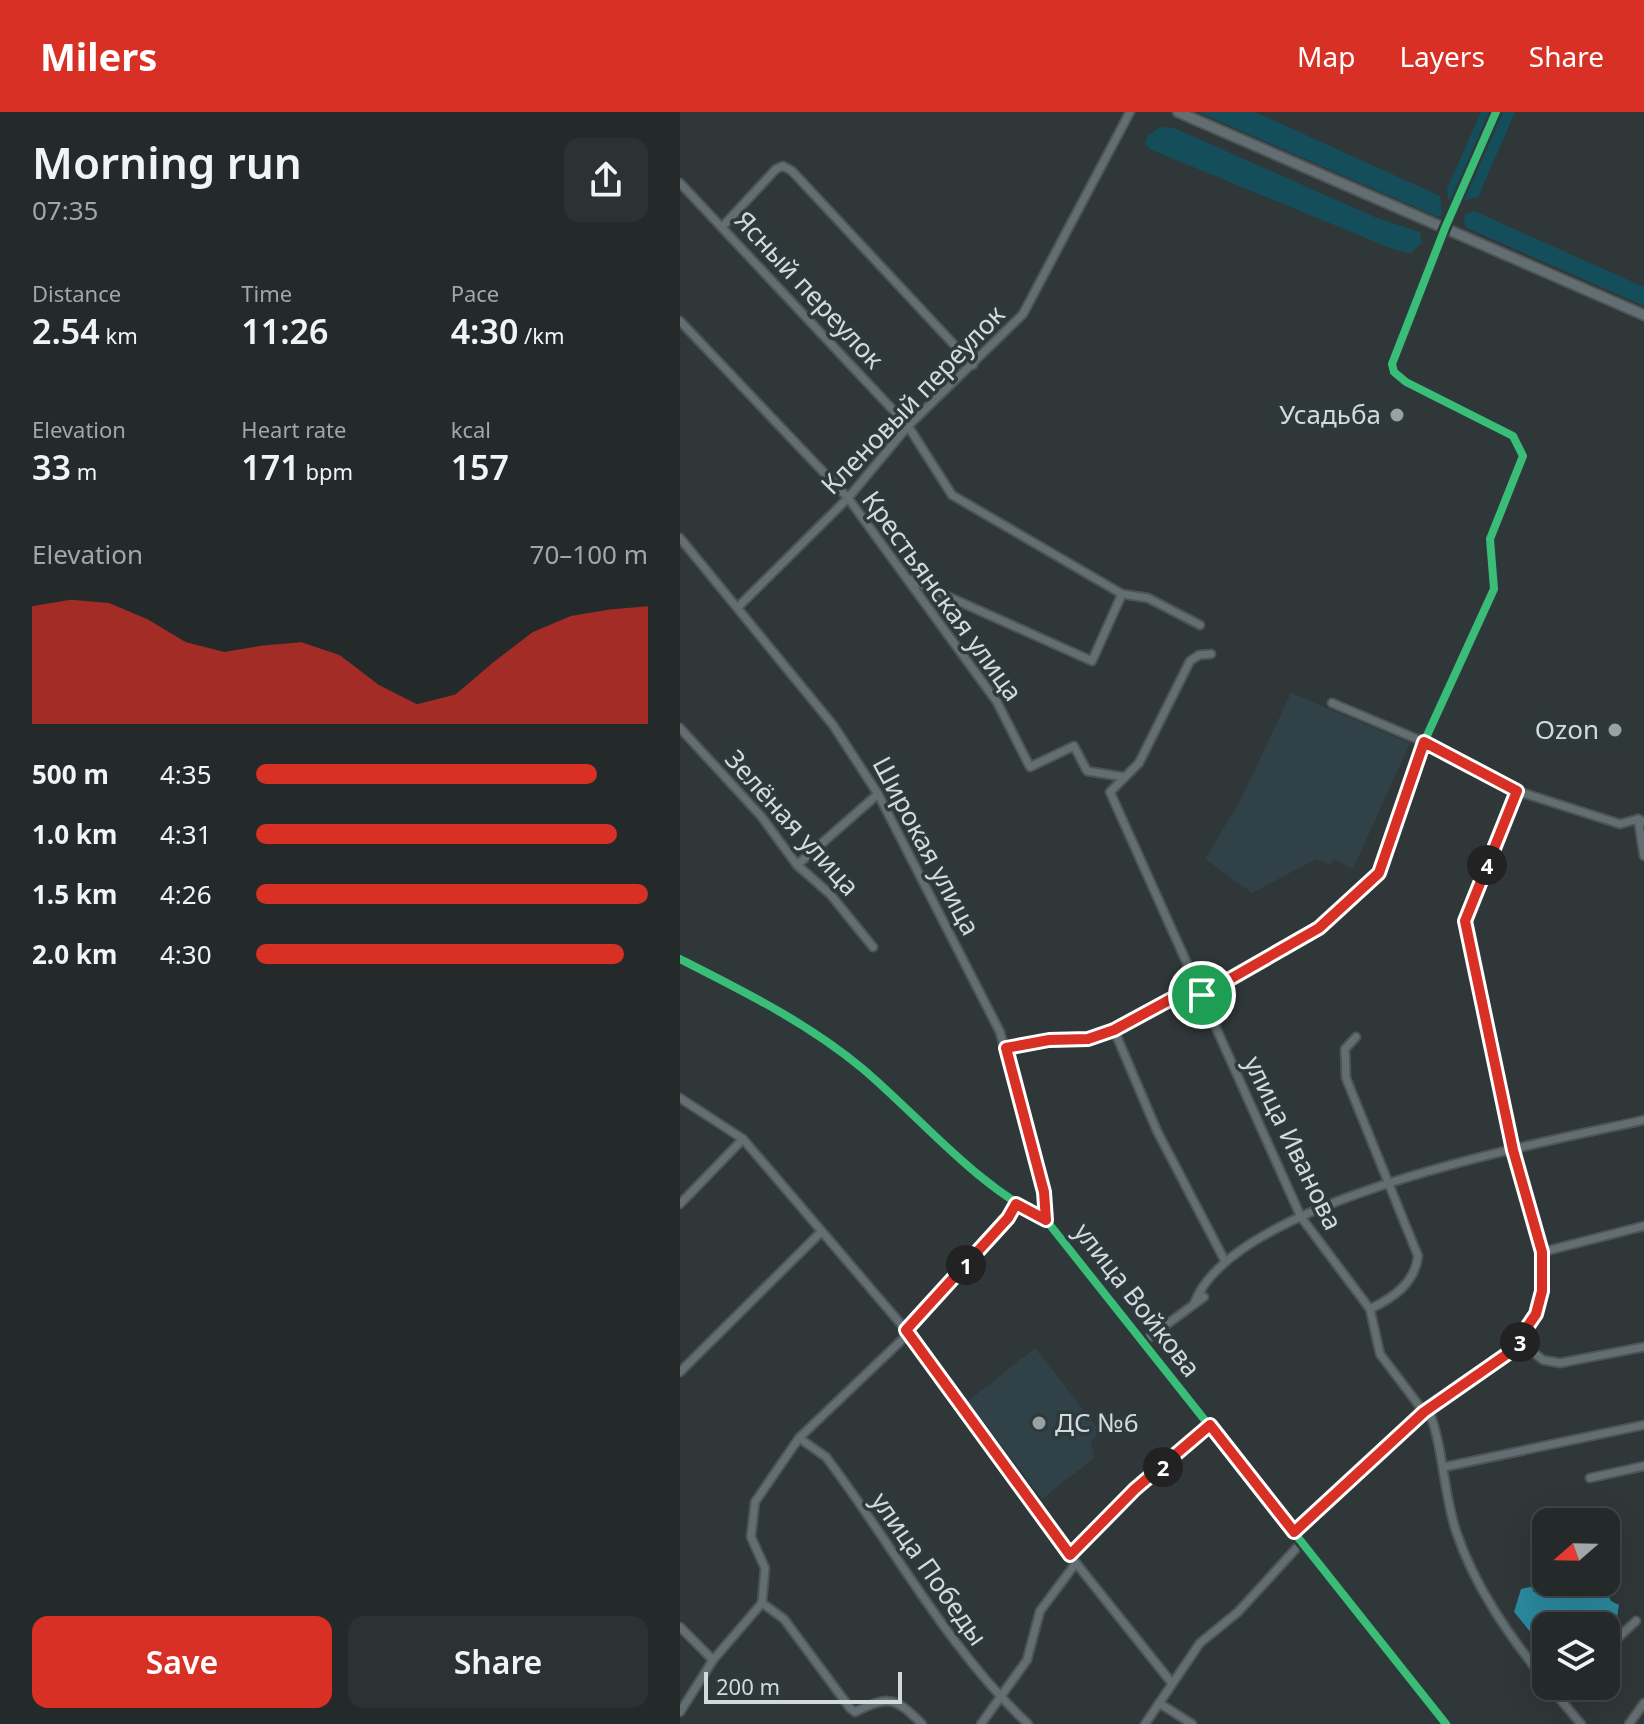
<!DOCTYPE html>
<html lang="en">
<head>
<meta charset="utf-8">
<style>
	:root { --surface:#24292a; --page:#2c3132; --text:#f1f3f6; --muted:#a3a6a8; --line:#414547; --accent:#d93025 }
	body { margin:0; font-family:"Noto Sans",sans-serif; background:var(--page); color:var(--text); height:100vh; display:flex; flex-direction:column; font-size:30px; white-space:nowrap }
	* { box-sizing:border-box; margin:0 }
	p { font-size:26px; color:var(--muted) }
	.icon { flex:none; width:44px; height:44px; fill:none; stroke:currentColor; stroke-width:2; stroke-linecap:round; stroke-linejoin:round }
	.map { position:relative; flex:1; overflow:hidden }
	.details { display:flex; flex-direction:column; background:var(--surface); width:680px }
	.details>* { flex:none }
	.needle { width:52px; rotate:250deg }
	.controls { position:absolute; left:852px; top:1396px; display:grid; gap:16px }
	.controls a { display:grid; place-items:center; width:88px; height:88px; border-radius:16px; background:var(--surface); box-shadow:0 8px 32px #0002,0 0 0 2px var(--line); font-size:40px }
	.scale { position:absolute; left:24px; bottom:20px; width:198px; box-sizing:border-box; padding-left:8px; border:4px solid #d3dadc; border-top:0; font-size:22px; line-height:28px; white-space:nowrap; color:#d3dadc; -webkit-text-stroke:6px #2d393c; paint-order:stroke }
	.pin { position:absolute; display:grid; place-items:center; width:68px; height:68px; color:#fff; margin:-34px; border:4px solid #fff; border-radius:50%; box-shadow:0 2px 8px #0007 }
	.km { position:absolute; width:40px; height:40px; margin:-20px; border-radius:50%; background:#222; color:#fff; font-size:22px; line-height:40px; text-align:center }
	.round { display:grid; place-items:center; flex:none; width:84px; height:84px; border-radius:16px; background:var(--page) }
	.headline { display:flex; align-items:center; justify-content:space-between; height:136px; padding:0 32px }
	h1 { font-size:44px; font-weight:600; line-height:60px }
	.metrics { display:grid; grid-template-columns:repeat(3,1fr); gap:12px; height:136px; padding:8px 32px }
	.metrics div { display:grid; align-content:center }
	.metrics b { font-size:34px; font-weight:600 }
	.metrics small { font-size:22px; font-weight:400 }
	.metrics p { font-size:22px }
	.chart { height:224px; padding:16px 32px }
	.chart p { display:flex; justify-content:space-between }
	.chart svg { width:100%; height:144px; margin-top:8px; fill:var(--accent); opacity:.7 }
	.primary-button { display:flex; gap:16px; margin-top:auto; padding:16px 32px }
	.primary-button a { flex:1; height:92px; border-radius:16px; background:var(--accent); color:#fff; font-size:32px; font-weight:600; line-height:92px; text-align:center }
	.primary-button a+a { background:var(--page); color:var(--text) }
	ul { padding:0 32px; list-style:none; font-size:26px }
	li { display:grid; grid-template-columns:128px 96px 1fr; align-items:center; height:60px }
	li i { height:20px; border-radius:10px; background:var(--accent) }
	header { display:flex; align-items:center; gap:48px; box-sizing:border-box; height:112px; padding:0 40px; background:var(--accent); color:#fff }
	header strong { font-size:38px }
	nav { display:flex; gap:44px; margin-inline-start:auto; font-size:28px }
	main { display:flex; flex:1; min-height:0 }
	.map>svg:first-child { display:block }
	.built { fill:#304147 }
	.green { fill:#144e5b }
	.water { fill:#2b899e }
	.lines { fill:none; stroke-linecap:round; stroke-linejoin:round }
	.minor-casing { stroke:#4e5455; stroke-width:11 }
	.tertiary-casing { stroke:#4e5455; stroke-width:13 }
	.minor { stroke:#626e71; stroke-width:7 }
	.tertiary { stroke:#626e71; stroke-width:9 }
	.cycleway-casing { stroke:#2d393c; stroke-width:13 }
	.cycleway { stroke:#3abd76; stroke-width:8 }
	.route-casing { stroke:#fff; stroke-width:16 }
	.route { stroke:#d93025; stroke-width:10 }
	.poi-dot { fill:#9aa1a3; stroke:#2d393c; stroke-width:3 }
	.labels { text-anchor:middle; stroke-width:7; stroke-linejoin:round; paint-order:stroke }
	.street-label { font-size:26px; fill:#d3dadc; stroke:#2d393c }
	.poi-label { font-size:26px; fill:#d3dadc; stroke:#2d393c; text-anchor:end }
</style>
</head>
<body>
<header>
<strong>Milers</strong>
<nav><a>Map</a><a>Layers</a><a>Share</a></nav>
</header>
<main>
<section class="details">
<div class="headline"><div><h1>Morning run</h1><p>07:35</p></div><a class="round"><svg class="icon" aria-label="share" viewBox="0 0 24 24"><path d="M12 15V3M7 8l5-5 5 5M5 13v7h14v-7"/></svg></a></div>
<div class="metrics">
<div><p>Distance</p><b>2.54<small> km</small></b></div>
<div><p>Time</p><b>11:26</b></div>
<div><p>Pace</p><b>4:30<small> /km</small></b></div>
</div>
<div class="metrics">
<div><p>Elevation</p><b>33<small> m</small></b></div>
<div><p>Heart rate</p><b>171<small> bpm</small></b></div>
<div><p>kcal</p><b>157</b></div>
</div>
<div class="chart"><p><span>Elevation</span>70–100 m</p>
<svg viewBox="0 0 160 44" preserveAspectRatio="none"><path d="M0 44V8L10 6L20 7L30 12L40 19L50 22L60 20L70 19L80 23L90 32L100 38L110 35L120 25L130 16L140 11L150 9L160 8V44z"/></svg>
</div>
<ul>
<li><b>500 m</b>4:35<i style="width:87%"></i></li>
<li><b>1.0 km</b>4:31<i style="width:92%"></i></li>
<li><b>1.5 km</b>4:26<i style="width:100%"></i></li>
<li><b>2.0 km</b>4:30<i style="width:94%"></i></li>
</ul>
<div class="primary-button"><a>Save</a><a>Share</a></div>
</section>
<div class="map">
<svg width="964" height="1612" viewBox="0 0 964 1612">
	<rect width="100%" height="100%" fill="#303738"/>
	<g class="built">
		<path d="M611 581 730 631 673 757 654 747 649 753 636 747 572 781 525 747 562 685Z"/>
		<path d="M355 1236 420 1319 411 1329 414 1346 362 1387 288 1289Z"/>
	</g>
	<g class="green">
		<path d="M518 0H575L760 84 762 103 758 105Z"/>
		<path d="M801 0H835L798 85 773 91 768 87 767 77Z"/>
		<path d="M481 15 494 16 697 106 740 120 742 131 731 141 715 138 472 38 465 32 467 24Z"/>
		<path d="M794 99 964 175V194L787 116 783 110 786 102Z"/>
	</g>
	<path class="water" d="M873 1470H913L915 1481H927L931 1489 939 1493 937 1505 927 1514 923 1508 913 1514H866V1536L862 1534 834 1500 841 1477 855 1474 853 1480 871 1477Z"/>
	<g class="lines">
		<g class="minor-casing">
			<g id="minor">
				<path d="M0 71 228 314 272 383 442 482 468 486 520 513"/>
				<path d="M43 114 96 57 103 54 112 59 293 253"/>
				<path d="M0 209 168 386 317 590 350 655 394 634 407 659 444 665"/>
				<path d="M0 426 153 613 198 682 320 920 364 1080 366 1108"/>
				<path d="M231 468 412 549 442 482"/>
				<path d="M58 495 168 386 228 314 343 202 450 0"/>
				<path d="M531 542 519 543 510 549 459 651 430 680 621 1105 690 1197 700 1242 744 1300"/>
				<path d="M652 591 744 630 837 679 940 712 958 707 964 710"/>
				<path d="M0 616 81 704 117 753 150 782 193 835"/>
				<path d="M958 707 964 744"/>
				<path d="M117 753 198 682"/>
				<path d="M0 847C63 879 128 911 183 957 245 1010 292 1070 366 1108L766 1612"/>
				<path d="M434 918 477 1019 545 1149"/>
				<path d="M676 925 665 937 666 966 738 1144C735 1171 713 1186 690 1197"/>
				<path d="M326 936 369 928 408 927 434 918 493 886 522 883 639 816 699 761 744 630 814 477 810 427 843 344 833 324 726 270 714 260 712 252 765 116 816 0"/>
				<path d="M0 986 63 1027 226 1218 396 1451 491 1570"/>
				<path d="M0 1092 63 1027"/>
				<path d="M862 1140 964 1114"/>
				<path d="M514 1192C552 1087 862 1031 964 1008"/>
				<path d="M226 1218 328 1106 336 1092"/>
				<path d="M463 1230 524 1185"/>
				<path d="M840 1230 863 1248 880 1251 964 1235"/>
				<path d="M0 1260 140 1121"/>
				<path d="M749 1299C764 1338 763 1380 776 1419 795 1476 829 1523 866 1570"/>
				<path d="M119 1326 146 1345C213 1433 267 1536 348 1612"/>
				<path d="M764 1355 964 1313"/>
				<path d="M910 1366 964 1354"/>
				<path d="M614 1420 744 1300 830 1240 856 1202 862 1179V1140L833 1038 785 809 837 679"/>
				<path d="M390 1443 455 1377 530 1313"/>
				<path d="M82 1491 85 1456 71 1425 75 1390 119 1326 226 1224"/>
				<path d="M82 1491 104 1507 170 1596 175 1600C209 1583 215 1585 242 1612"/>
				<path d="M0 1515 33 1548"/>
				<path d="M926 1537 956 1509"/>
				<path d="M869 1574 901 1612"/>
				<path d="M479 1591 512 1612"/>
				<path d="M0 1600 33 1548 82 1491"/>
				<path d="M301 1612 347 1548 360 1499 396 1451"/>
				<path d="M465 1612 520 1531 558 1500 622 1430"/>
				<path d="M949 1612 964 1591"/>
			</g>
		</g>
		<g class="tertiary-casing">
			<path id="tertiary" d="M498 0 964 203"/>
		</g>
		<use href="#minor" class="minor"/>
		<use href="#tertiary" class="tertiary"/>
		<g class="cycleway-casing">
			<g id="cycleway">
				<path d="M0 847C63 879 128 911 183 957 245 1010 292 1070 366 1108L766 1612"/>
				<path d="M326 936 369 928 408 927 434 918 493 886 522 883 639 816 699 761 744 630 814 477 810 427 843 344 833 324 726 270 714 260 712 252 765 116 816 0"/>
			</g>
		</g>
		<use href="#cycleway" class="cycleway"/>
	</g>
	<g class="lines">
		<g class="route-casing">
			<path id="route" d="M744 630 837 679 785 809 833 1038 862 1140V1179L856 1202 830 1240 744 1300 614 1420 530 1313 455 1377 390 1443 226 1218 328 1106 336 1092 366 1108 364 1080 326 936 369 928 408 927 434 918 493 886 522 883 639 816 699 761Z"/>
		</g>
		<use href="#route" class="route"/>
	</g>
	<g class="poi-dot">
		<circle cx="717" cy="303" r="8"/>
		<circle cx="935" cy="618" r="8"/>
		<circle cx="359" cy="1311" r="8"/>
	</g>
	<g class="labels">
		<g class="street-label">
			<text transform="translate(129 178) rotate(47)" y="9">Ясный переулок</text>
			<text transform="translate(233 288) rotate(-46)" y="9">Кленовый переулок</text>
			<text transform="translate(262 484) rotate(54)" y="9">Крестьянская улица</text>
			<text transform="translate(112 711) rotate(48)" y="9">Зелёная улица</text>
			<text transform="translate(246 734) rotate(62)" y="9">Широкая улица</text>
			<text transform="translate(613 1031) rotate(64)" y="9">улица Иванова</text>
			<text transform="translate(457 1188) rotate(52)" y="9">улица Войкова</text>
			<text transform="translate(249 1457) rotate(55)" y="9">улица Победы</text>
		</g>
		<g class="poi-label">
			<text x="701" y="312">Усадьба</text>
			<text x="919" y="627">Ozon</text>
			<text x="375" y="1320" text-anchor="start">ДС №6</text>
		</g>
	</g>
</svg>
<div class="controls">
<a><svg class="needle" viewBox="-14 -14 28 28"><path d="M0-13l5 13h-10z" fill="#e53935"/><path d="M0 13l5-13h-10z" fill="#a3a6a8"/></svg></a>
<a><svg class="icon" aria-label="layers" viewBox="0 0 24 24"><path d="M12 4l9 5-9 5-9-5zM3 14l9 5 9-5"/></svg></a>
</div>
<div class="scale">200 m</div>
<div class="pin" style="left:522px;top:883px;background:#1e9e55"><svg class="icon" aria-label="arrive" viewBox="0 0 24 24"><path d="M6 21V4h12l-3 4 3 4H6"/></svg></div>
<b class="km" style="left:286px;top:1153px">1</b>
<b class="km" style="left:483px;top:1355px">2</b>
<b class="km" style="left:840px;top:1230px">3</b>
<b class="km" style="left:807px;top:753px">4</b>
</div>
</main>
</body>
</html>
